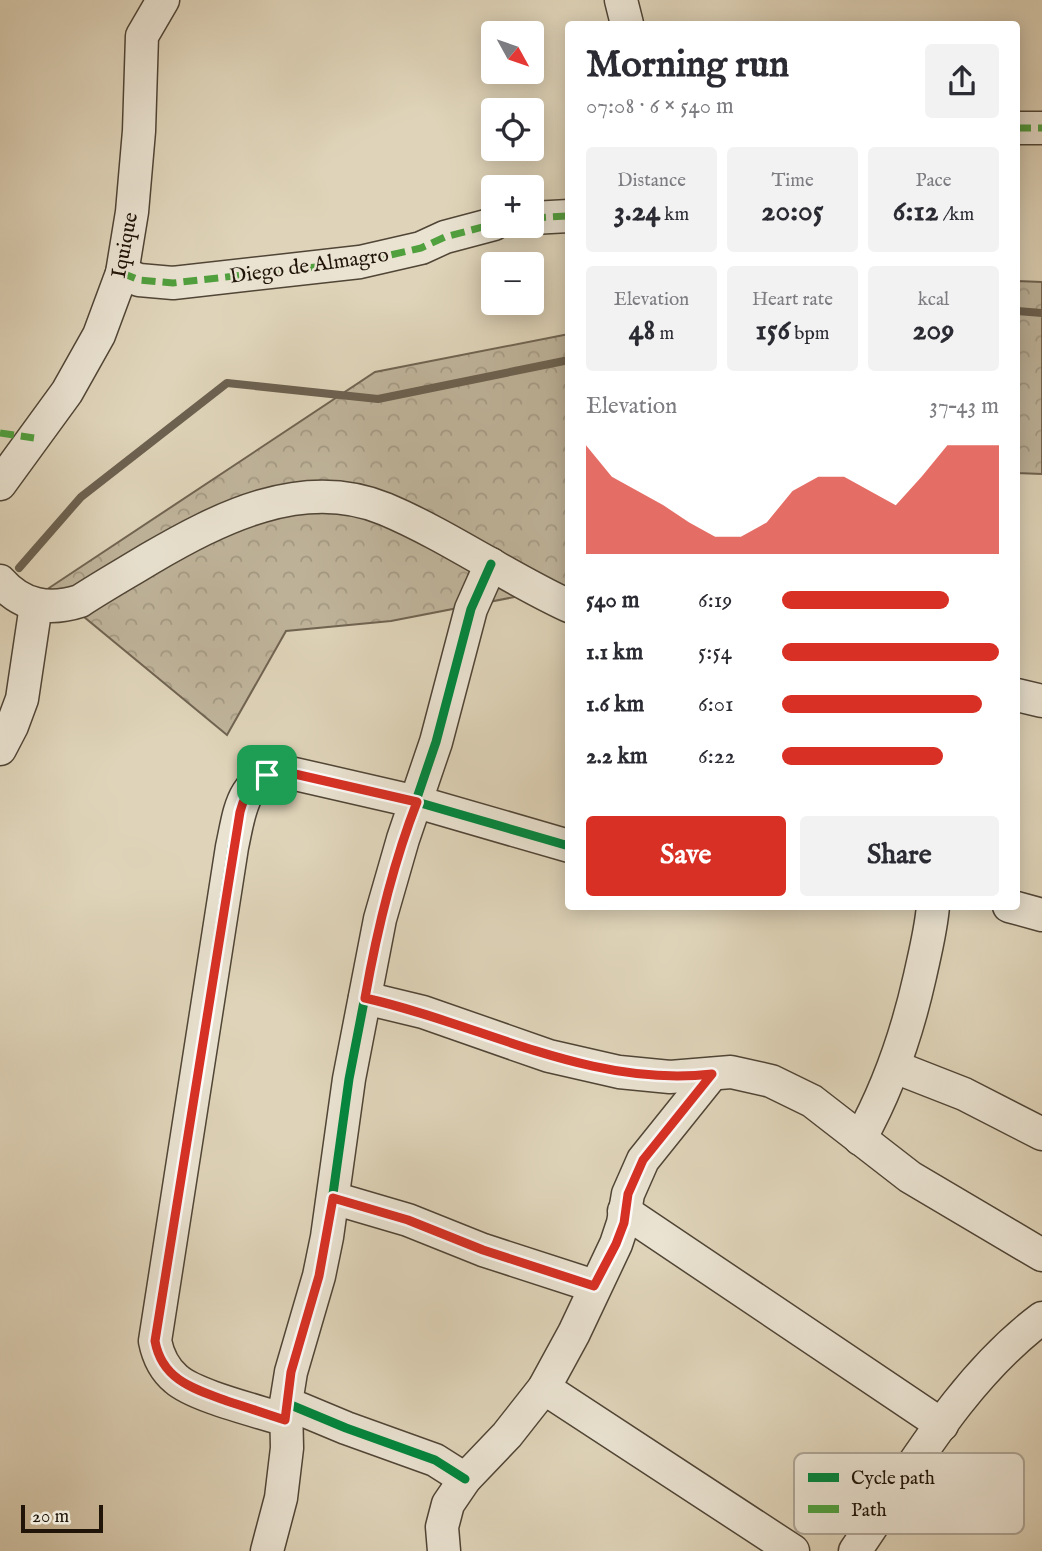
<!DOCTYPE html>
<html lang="en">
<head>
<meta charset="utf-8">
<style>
	:root { --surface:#fff; --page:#f2f2f3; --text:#2b2b33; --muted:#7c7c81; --accent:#d93025 }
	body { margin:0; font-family:"IM FELL English",serif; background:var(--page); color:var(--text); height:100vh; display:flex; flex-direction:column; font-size:26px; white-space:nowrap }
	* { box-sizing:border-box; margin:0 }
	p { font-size:23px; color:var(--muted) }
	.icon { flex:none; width:38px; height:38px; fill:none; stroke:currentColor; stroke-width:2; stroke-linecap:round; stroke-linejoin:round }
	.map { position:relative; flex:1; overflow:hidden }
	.panel { position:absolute; left:565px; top:21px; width:455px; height:889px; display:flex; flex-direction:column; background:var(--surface); border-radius:7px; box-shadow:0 4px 18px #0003 }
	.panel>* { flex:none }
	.needle { width:46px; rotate:130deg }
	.fabs { position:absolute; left:481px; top:21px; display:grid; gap:14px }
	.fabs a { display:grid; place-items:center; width:63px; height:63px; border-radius:7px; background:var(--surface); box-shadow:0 4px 18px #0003; font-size:35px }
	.scale { position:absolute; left:21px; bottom:18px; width:82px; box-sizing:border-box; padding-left:7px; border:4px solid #21150a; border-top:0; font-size:19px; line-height:24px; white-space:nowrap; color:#21150a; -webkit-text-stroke:5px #eae3d2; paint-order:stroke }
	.pin { position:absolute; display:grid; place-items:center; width:60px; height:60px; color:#fff; margin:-30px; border-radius:14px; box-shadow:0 4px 10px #0006 }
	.round { display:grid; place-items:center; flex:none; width:74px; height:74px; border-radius:7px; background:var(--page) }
	.head { display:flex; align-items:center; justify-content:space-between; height:119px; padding:0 21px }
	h1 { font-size:38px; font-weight:700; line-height:52px }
	.metrics { display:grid; grid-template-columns:repeat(3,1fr); gap:10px; height:119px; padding:7px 21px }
	.metrics div { display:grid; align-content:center; border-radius:7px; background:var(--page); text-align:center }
	.metrics b { font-size:30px; font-weight:700 }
	.metrics small { font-size:19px; font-weight:400 }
	.metrics p { font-size:19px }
	.chart { height:196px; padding:14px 21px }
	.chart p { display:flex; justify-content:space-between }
	.chart svg { width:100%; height:126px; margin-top:7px; fill:var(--accent); opacity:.7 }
	.cta { display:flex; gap:14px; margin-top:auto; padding:14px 21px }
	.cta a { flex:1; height:80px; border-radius:7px; background:var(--accent); color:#fff; font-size:28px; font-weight:700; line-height:80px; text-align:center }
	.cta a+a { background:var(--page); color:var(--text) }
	ul { padding:0 21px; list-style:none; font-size:23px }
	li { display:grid; grid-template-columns:112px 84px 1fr; align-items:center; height:52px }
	li i { height:18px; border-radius:9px; background:var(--accent) }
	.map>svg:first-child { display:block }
	.forest { fill:url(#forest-crowns); stroke:#706452; stroke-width:2 }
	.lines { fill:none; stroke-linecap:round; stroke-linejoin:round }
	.stream { stroke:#6c6150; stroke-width:8 }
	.street-casing { stroke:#504536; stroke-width:35 }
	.street { stroke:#eae3d2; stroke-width:32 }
	.quiet { stroke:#50a03e; stroke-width:7; stroke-dasharray:14 7; stroke-linecap:butt }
	.cycleway-casing { stroke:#eae3d2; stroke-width:13 }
	.cycleway { stroke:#00873e; stroke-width:9 }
	.route-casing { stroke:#fff; stroke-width:14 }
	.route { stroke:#d93025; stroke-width:9 }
	.labels { text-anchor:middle; stroke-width:5; stroke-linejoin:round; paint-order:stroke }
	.street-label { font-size:21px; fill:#21150a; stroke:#eae3d2 }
	.key { fill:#eae3d2; stroke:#aea596; stroke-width:2 }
	.key-label { font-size:19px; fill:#21150a }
</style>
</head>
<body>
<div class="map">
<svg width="1042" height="1551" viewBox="0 0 1042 1551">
	<defs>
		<pattern id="forest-crowns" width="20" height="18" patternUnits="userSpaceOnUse" patternTransform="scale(1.75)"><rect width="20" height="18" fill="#bfb49b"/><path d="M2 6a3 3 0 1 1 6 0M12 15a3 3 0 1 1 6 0" fill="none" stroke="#a49a84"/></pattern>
	</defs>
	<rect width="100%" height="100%" fill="#dfd4b9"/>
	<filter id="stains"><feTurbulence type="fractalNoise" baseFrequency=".00286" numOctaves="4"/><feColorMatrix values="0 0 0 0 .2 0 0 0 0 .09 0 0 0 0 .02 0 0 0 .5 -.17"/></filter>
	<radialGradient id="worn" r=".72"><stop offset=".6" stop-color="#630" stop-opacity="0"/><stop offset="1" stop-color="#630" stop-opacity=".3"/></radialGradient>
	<g class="forest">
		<path d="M1017 281 1042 282V474L1017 473Z"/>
		<path d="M569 334V590L530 594 391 621 286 631 227 735 49 588 375 372Z"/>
	</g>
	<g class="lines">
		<g class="stream">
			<path d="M1017 311 1042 313"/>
			<path d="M19 568 81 497 227 383 378 399 569 360"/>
		</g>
		<g class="street-casing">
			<g id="street">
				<path d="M621 0 627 24"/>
				<path d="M1017 128H1042"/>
				<path d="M532 218 569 216"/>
				<path d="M122 273 139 280 173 283 360 262 421 248 445 237 494 224"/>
				<path d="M0 484 67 392 99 335 122 273 132 212 139 131 142 36 163 0"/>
				<path d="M0 581C22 606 49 611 80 601 103 586 126 573 149 559 219 518 303 475 385 509 449 536 506 577 569 606"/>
				<path d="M1017 695 1042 701"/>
				<path d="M0 749 12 726 22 699 36 605"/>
				<path d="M1009 906 1042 915"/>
				<path d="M365 998 423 1012 549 1056 619 1072 670 1077 731 1072 771 1081 812 1101 910 1177 1042 1255"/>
				<path d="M895 1067 964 1094 1042 1134"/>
				<path d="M860 1139C889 1087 907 1034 920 976 925 953 931 930 933 906"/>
				<path d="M333 1198 408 1220 483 1250 594 1286"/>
				<path d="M624 1211 942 1425"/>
				<path d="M544 1388 793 1551"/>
				<path d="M285 1420C258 1411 195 1396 176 1379 164 1369 158 1356 155 1341L232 847C240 811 241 776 286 772L417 802 569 846"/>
				<path d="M465 1479 435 1460 346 1428 286 1403 291 1372 319 1276 327 1237 349 1079 380 919 403 839 436 742 471 609 491 564"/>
				<path d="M267 1551 281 1498 287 1448 286 1403"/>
				<path d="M444 1551 442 1527 448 1504 465 1479 507 1435 544 1388 574 1333 616 1244 623 1223 628 1194 643 1160 712 1074"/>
				<path d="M855 1551C911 1470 962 1378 1042 1318"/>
			</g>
		</g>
		<use href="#street" class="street"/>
		<g class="quiet">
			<path d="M1017 128H1042"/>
			<path d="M532 218 569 216"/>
			<path d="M122 273 139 280 173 283 360 262 421 248 445 237 494 224"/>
			<path d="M0 433 34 438"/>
		</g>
		<g class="cycleway-casing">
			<g id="cycleway">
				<path d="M285 1420C258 1411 195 1396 176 1379 164 1369 158 1356 155 1341L232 847C240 811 241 776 286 772L417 802 569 846"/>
				<path d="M465 1479 435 1460 346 1428 286 1403 291 1372 319 1276 327 1237 349 1079 380 919 403 839 436 742 471 609 491 564"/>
			</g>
		</g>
		<use href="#cycleway" class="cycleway"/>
	</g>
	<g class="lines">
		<g class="route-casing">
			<path id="route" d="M276 772H286L417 802C392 866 377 930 365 998 481 1024 590 1088 712 1074L643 1160 628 1194 624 1223 616 1244 594 1286 483 1250 408 1220 333 1198 319 1276 291 1372 285 1420C266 1414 246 1407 227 1401 194 1389 162 1380 155 1341L240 812C245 792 256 778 276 772Z"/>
		</g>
		<use href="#route" class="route"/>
	</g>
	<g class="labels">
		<g class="street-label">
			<text transform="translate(124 245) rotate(-79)" y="7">Iquique</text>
			<text transform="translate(309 265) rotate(-8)" y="7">Diego de Almagro</text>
		</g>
	</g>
	<rect x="794" y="1453" width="230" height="81" rx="10" class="key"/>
	<rect x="808" y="1473" width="31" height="9" fill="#00873e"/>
	<rect x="808" y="1505" width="31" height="8" fill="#50a03e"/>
	<g class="key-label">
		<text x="851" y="1484">Cycle path</text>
		<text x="851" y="1516">Path</text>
	</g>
	<rect width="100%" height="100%" filter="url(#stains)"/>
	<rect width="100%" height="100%" fill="url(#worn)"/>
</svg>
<div class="fabs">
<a><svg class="needle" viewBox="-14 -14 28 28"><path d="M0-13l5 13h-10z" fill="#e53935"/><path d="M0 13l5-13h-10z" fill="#7c7c81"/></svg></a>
<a><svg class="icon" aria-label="locate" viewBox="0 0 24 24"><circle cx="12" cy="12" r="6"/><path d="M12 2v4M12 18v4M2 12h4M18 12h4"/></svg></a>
<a>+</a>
<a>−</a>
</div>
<div class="scale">20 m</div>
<div class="pin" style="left:267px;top:775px;background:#1e9e55"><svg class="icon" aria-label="arrive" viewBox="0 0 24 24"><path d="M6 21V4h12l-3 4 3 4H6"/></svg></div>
<section class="panel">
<div class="head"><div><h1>Morning run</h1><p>07:08 · 6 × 540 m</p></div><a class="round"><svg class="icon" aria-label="share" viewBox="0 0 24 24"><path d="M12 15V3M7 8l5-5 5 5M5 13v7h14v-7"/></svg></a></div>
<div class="metrics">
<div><p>Distance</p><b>3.24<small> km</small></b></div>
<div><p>Time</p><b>20:05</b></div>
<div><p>Pace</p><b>6:12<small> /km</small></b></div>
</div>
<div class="metrics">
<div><p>Elevation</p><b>48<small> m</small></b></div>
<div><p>Heart rate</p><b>156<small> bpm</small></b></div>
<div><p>kcal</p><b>209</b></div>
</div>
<div class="chart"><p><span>Elevation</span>37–43 m</p>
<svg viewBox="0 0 160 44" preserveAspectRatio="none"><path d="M0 44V6L10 17L20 22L30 27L40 33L50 38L60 38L70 33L80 22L90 17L100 17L110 22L120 27L130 17L140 6L150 6L160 6V44z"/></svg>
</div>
<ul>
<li><b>540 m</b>6:19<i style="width:77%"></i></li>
<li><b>1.1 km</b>5:54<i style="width:100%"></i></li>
<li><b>1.6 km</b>6:01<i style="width:92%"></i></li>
<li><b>2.2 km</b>6:22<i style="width:74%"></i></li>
</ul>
<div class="cta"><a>Save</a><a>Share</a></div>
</section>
</div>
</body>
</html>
